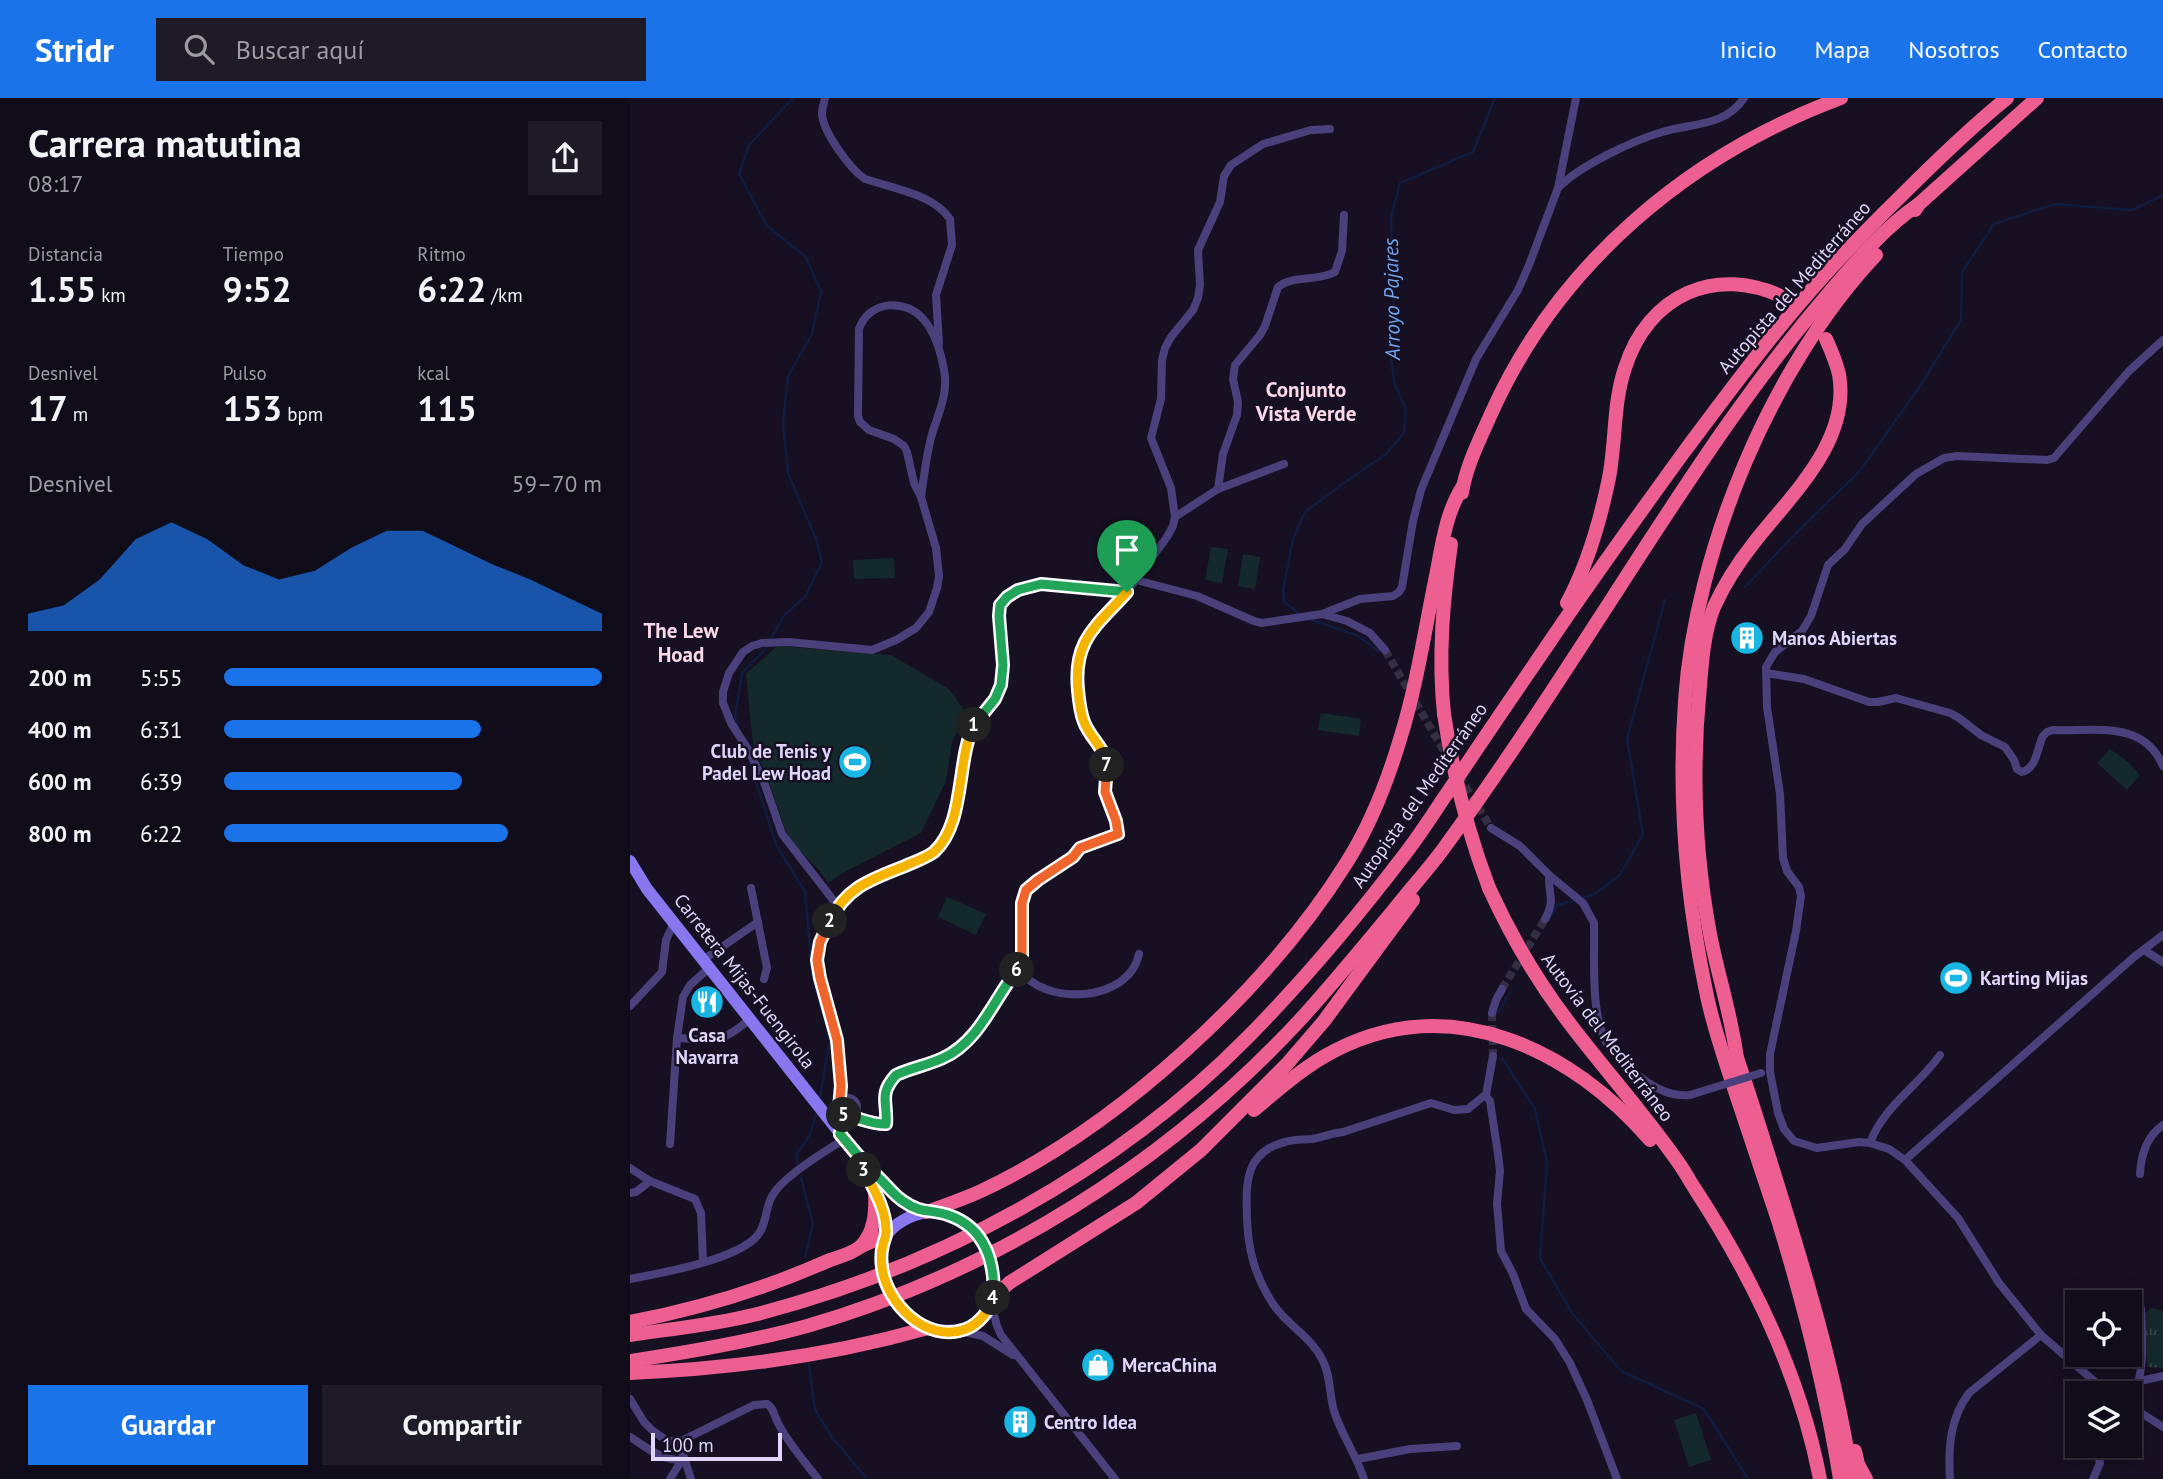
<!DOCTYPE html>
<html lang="es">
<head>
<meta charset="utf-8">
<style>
	:root { --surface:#100c1a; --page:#1e1a27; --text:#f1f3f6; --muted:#9c9ba2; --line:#302c39; --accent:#1a73e8 }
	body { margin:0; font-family:"PT Sans",sans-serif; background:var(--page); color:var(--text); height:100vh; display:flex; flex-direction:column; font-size:26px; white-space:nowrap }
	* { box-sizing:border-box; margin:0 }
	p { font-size:23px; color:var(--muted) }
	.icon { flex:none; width:38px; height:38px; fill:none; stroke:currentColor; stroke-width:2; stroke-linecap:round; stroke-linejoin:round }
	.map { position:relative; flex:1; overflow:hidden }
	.sheet { display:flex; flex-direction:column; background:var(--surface); width:630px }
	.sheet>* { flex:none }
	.fabs { position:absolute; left:1435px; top:1192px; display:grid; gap:14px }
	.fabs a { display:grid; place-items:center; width:77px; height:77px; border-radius:0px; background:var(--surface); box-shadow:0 4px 18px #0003,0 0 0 2px var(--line); font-size:35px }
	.scale { position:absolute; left:21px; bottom:18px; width:131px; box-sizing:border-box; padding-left:7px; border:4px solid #dfd6fa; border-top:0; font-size:19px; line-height:24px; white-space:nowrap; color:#dfd6fa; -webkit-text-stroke:5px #161022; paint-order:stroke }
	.pin { position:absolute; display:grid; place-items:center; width:60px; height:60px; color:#fff; margin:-72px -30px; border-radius:50% 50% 50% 0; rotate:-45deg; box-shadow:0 0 7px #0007 }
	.pin .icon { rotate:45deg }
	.km { position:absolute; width:35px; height:35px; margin:-18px; border-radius:50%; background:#222; color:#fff; font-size:19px; line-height:35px; text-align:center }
	.round { display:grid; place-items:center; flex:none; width:74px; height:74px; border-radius:0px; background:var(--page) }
	.overview { display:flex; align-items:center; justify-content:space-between; height:119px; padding:0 28px }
	h1 { font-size:38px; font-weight:600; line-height:52px }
	.figures { display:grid; grid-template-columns:repeat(3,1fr); gap:10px; height:119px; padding:7px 28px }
	.figures div { display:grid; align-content:center }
	.figures b { font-size:35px; font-weight:600 }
	.figures small { font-size:19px; font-weight:400 }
	.figures p { font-size:19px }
	.chart { height:196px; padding:14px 28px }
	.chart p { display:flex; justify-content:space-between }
	.chart svg { width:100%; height:126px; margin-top:7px; fill:var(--accent); opacity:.7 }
	.primary-button { display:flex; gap:14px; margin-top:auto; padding:14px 28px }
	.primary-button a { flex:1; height:80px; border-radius:0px; background:var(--accent); color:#fff; font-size:28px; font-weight:600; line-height:80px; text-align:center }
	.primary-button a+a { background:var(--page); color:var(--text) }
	ul { padding:0 28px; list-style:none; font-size:23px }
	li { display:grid; grid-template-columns:112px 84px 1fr; align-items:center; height:52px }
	li i { height:18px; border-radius:9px; background:var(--accent) }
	header { display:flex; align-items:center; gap:42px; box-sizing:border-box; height:98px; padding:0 35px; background:var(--accent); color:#fff }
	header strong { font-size:33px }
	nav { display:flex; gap:38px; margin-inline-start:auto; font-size:24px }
	.search { width:490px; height:63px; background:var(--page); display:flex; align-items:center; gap:18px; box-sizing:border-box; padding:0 24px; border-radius:0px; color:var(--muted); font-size:26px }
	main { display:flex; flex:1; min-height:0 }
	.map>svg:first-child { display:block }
	.park { fill:url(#park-tufts) }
	.garden { fill:#14292b }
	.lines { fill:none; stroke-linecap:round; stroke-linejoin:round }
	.stream { stroke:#111d40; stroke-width:2.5 }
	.minor-tunnel { stroke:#342e42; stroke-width:8; stroke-dasharray:8 4; stroke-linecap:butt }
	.minor { stroke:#4a417c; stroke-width:8 }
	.secondary { stroke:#8977f0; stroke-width:12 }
	.motorway { stroke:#ed5e91; stroke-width:14 }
	.minor-bridge { stroke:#4a417c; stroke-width:8 }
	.secondary-bridge { stroke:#8977f0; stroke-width:12 }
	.motorway-bridge { stroke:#ed5e91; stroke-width:14 }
	.split-1-casing { stroke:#fff; stroke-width:14 }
	.split-2-casing { stroke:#fff; stroke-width:14 }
	.split-3-casing { stroke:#fff; stroke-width:14 }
	.split-4-casing { stroke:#fff; stroke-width:14 }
	.split-5-casing { stroke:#fff; stroke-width:14 }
	.split-6-casing { stroke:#fff; stroke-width:14 }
	.split-7-casing { stroke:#fff; stroke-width:14 }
	.split-8-casing { stroke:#fff; stroke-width:14 }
	.split-1 { stroke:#22a559; stroke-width:9 }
	.split-2 { stroke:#f5b400; stroke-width:9 }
	.split-3 { stroke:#f0652b; stroke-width:9 }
	.split-4 { stroke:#f5b400; stroke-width:9 }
	.split-5 { stroke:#22a559; stroke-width:9 }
	.split-6 { stroke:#22a559; stroke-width:9 }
	.split-7 { stroke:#f0652b; stroke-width:9 }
	.split-8 { stroke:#f5b400; stroke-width:9 }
	.labels { text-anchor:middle; stroke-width:5; stroke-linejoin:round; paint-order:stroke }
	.street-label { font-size:19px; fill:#dfd6fa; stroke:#161022 }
	.poi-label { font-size:19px; font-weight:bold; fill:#dfd6fa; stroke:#161022; text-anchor:start }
	.water-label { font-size:21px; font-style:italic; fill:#6fa4ef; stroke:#161022 }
	.neighbourhood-label { font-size:21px; font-weight:bold; fill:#fbd8ea; stroke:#161022 }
</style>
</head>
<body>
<header>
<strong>Stridr</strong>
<div class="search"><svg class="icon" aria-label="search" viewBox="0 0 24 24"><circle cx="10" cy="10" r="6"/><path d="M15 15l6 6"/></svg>Buscar aquí</div>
<nav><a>Inicio</a><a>Mapa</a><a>Nosotros</a><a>Contacto</a></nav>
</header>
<main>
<section class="sheet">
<div class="overview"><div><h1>Carrera matutina</h1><p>08:17</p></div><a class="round"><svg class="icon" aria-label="share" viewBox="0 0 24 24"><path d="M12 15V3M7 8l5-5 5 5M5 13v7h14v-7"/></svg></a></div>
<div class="figures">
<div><p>Distancia</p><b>1.55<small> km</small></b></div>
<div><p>Tiempo</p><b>9:52</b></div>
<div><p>Ritmo</p><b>6:22<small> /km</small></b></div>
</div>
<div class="figures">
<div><p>Desnivel</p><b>17<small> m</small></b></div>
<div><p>Pulso</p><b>153<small> bpm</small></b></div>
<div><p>kcal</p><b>115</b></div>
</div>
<div class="chart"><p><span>Desnivel</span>59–70 m</p>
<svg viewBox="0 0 160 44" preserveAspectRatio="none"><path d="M0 44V38L10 35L20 26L30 12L40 6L50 12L60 21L70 26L80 23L90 15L100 9L110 9L120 15L130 21L140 26L150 32L160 38V44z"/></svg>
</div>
<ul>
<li><b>200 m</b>5:55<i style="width:100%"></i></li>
<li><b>400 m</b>6:31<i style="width:68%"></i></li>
<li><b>600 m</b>6:39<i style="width:63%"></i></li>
<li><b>800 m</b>6:22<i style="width:75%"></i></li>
</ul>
<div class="primary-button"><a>Guardar</a><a>Compartir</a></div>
</section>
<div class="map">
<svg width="1533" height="1381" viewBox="0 0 1533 1381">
	<defs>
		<pattern id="park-tufts" width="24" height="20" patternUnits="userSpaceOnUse" patternTransform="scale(1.75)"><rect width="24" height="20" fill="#14292b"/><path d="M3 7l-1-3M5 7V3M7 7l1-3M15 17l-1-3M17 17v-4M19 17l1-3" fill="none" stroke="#36474b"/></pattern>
	</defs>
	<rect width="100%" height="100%" fill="#161022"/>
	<path class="park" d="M1521 1210 1533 1213V1270L1517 1269 1515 1216Z"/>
	<g class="garden">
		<path d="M581 449 598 451 592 485 575 482Z"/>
		<path d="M613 456 630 459 625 491 608 488Z"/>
		<path d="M264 460 265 480 224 481 223 462Z"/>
		<path d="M147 548 261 557 319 591 336 615 322 644 316 683 291 735 216 773 198 785 189 772 165 748 155 731 138 681 123 646 116 576Z"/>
		<path d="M691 615 731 621 729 638 688 632Z"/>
		<path d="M1480 651 1498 664 1510 677 1497 692 1467 665Z"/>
		<path d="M317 799 356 816 346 837 308 819Z"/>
		<path d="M1066 1315 1081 1362 1059 1369 1044 1322Z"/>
	</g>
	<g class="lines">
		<g class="stream">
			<path d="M1115 489 1167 434 1230 373 1292 285 1331 222 1332 174 1364 126 1425 106 1502 112 1533 97"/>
			<path d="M671 517 654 504 653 492 663 441 675 414 714 385 756 356 774 335 776 311 765 287 759 249 764 210 761 119 770 85 843 54 865 0"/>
			<path d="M677 520 728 538 750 554"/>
			<path d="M142 539 153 519 176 497 192 464 186 441 158 375 153 325 158 278 182 236 191 194 176 159 137 128 109 76 119 47 163 0"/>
			<path d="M108 628 105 619 112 575 137 549"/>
			<path d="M120 666 146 746 175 794 183 881 200 940 190 999"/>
			<path d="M952 800 965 796 990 777 1013 736 997 641 1035 502"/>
			<path d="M919 823 927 807 946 802"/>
			<path d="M868 915 880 894"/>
			<path d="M872 960 905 1011 917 1064 910 1160 942 1215 991 1273 1074 1311 1118 1381"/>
			<path d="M167 1066V1055L180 1037 186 1016"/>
			<path d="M171 1080 183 1126 175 1159"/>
			<path d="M179 1266 185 1312 202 1339 237 1381"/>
		</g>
		<g class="minor-tunnel">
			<path d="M755 552 817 658"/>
			<path d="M829 678 861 730"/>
			<path d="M872 891 915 821"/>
			<path d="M862 915 863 958"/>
		</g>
		<g class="minor">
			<path d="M195 0C194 5 192 11 192 16 193 34 220 71 235 81 262 90 303 96 320 121L322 147 306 197 309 246"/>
			<path d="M928 90C949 68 1002 43 1032 34 1061 25 1095 29 1114 0"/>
			<path d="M588 391 654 366"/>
			<path d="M545 419 588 391 593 356 607 317 608 304 603 281 605 267 630 237 635 228 648 189C662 177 686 184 705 174L712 153 714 117"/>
			<path d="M506 482 567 498 624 523 632 525 692 516 717 523 740 535 755 552"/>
			<path d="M692 516 730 501 763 498 769 494 772 489 783 423 791 392 846 261 888 192 899 167 928 90 946 0"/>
			<path d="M1136 575 1174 581 1239 604H1248L1266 600 1320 615 1329 620 1351 637 1375 649 1384 662 1387 671 1392 674C1407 670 1407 650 1413 638L1417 634 1423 632C1464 634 1513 621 1533 668"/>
			<path d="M861 730 890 748 919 777 953 805 964 825C965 860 960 913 976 944 984 957 998 969 1010 979 1024 990 1041 999 1060 997"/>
			<path d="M121 790 137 870 134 881"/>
			<path d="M207 807 152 736 134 684 119 653 101 625 93 605V594L99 575 113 554 122 548 132 545 159 544 242 552 266 542 286 530 299 514 307 490 309 478 306 450 291 399 284 385 277 354 274 348 264 341 239 332 230 324 228 318 229 231C239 202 276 200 294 222 306 236 311 255 314 272 319 297 307 317 301 340 296 359 294 379 291 399"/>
			<path d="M915 821C926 801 918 798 919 777"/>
			<path d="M1514 852 1533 864"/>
			<path d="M73 862 128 824"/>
			<path d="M388 870C413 909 499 905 509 856"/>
			<path d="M0 908 32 874 36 842 44 825"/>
			<path d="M862 915 866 902 872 891"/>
			<path d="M47 940C84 942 90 947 120 921"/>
			<path d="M856 997 863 958"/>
			<circle cx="218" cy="1009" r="9"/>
			<path d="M210 1004C213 984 210 960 206 940 200 909 182 878 190 846 201 801 231 785 271 769 282 765 296 761 304 753 330 728 333 670 340 636 348 619 366 607 371 587 377 564 368 541 369 518 371 469 468 491 497 494"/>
			<path d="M222 1017 247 1026H256L258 1023 254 1001 260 983 266 977 314 959 332 948 346 933 374 888 392 865V805L396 792 408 782 443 759 450 750 488 736 486 723 475 694 476 658 452 620 447 571 449 556 457 539 497 494 537 439 543 428 545 419 541 390 521 340 531 301 532 262 535 250 541 239 563 212 568 200 570 187 568 152 590 104 594 78 601 67 633 46 681 32 700 31"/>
			<path d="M1240 1045C1253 1009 1288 988 1310 957"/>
			<path d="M40 1046 47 940 53 899 60 887 79 870"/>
			<path d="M1275 1062 1504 859 1533 837"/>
			<path d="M0 1070 20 1083 65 1101 71 1115 73 1163"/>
			<path d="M1510 1076C1511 1056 1517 1038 1533 1027"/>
			<path d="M0 1095 6 1094 20 1083"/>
			<path d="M0 1181C32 1175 106 1162 127 1138 137 1127 135 1110 142 1098 153 1078 195 1054 214 1041"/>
			<path d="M361 1206 367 1228 371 1237 485 1381"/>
			<path d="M329 1233 353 1238 383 1257"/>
			<path d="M1510 1283 1533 1278"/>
			<path d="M1478 1295 1411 1237 1369 1185 1328 1120 1275 1062 1259 1051 1240 1045 1229 1044 1187 1050 1164 1043 1154 1031 1148 1015 1140 974V956L1166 833 1171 798 1169 789 1157 773 1153 760 1150 696 1137 609 1136 569 1145 554 1172 533 1181 518 1198 467 1215 451 1232 426 1286 376 1314 360 1327 358 1417 362 1424 360 1499 273 1533 242"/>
			<path d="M0 1301 14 1324 23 1333 36 1342 49 1344 124 1307 137 1306C144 1310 144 1318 148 1325 158 1345 174 1363 188 1381"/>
			<path d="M1500 1308 1533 1329"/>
			<path d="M1502 1309C1514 1272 1513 1250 1511 1211"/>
			<path d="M0 1339C16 1349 31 1362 50 1362"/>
			<path d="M49 1344 61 1381"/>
			<path d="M728 1361 780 1351 827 1348"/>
			<path d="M40 1381 53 1360"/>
			<path d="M734 1381C726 1356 711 1336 704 1313 699 1296 701 1277 692 1261 681 1239 656 1226 643 1206 625 1178 618 1153 617 1120 616 1087 614 1054 655 1044 664 1041 673 1042 682 1041 693 1039 702 1035 713 1034L801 1005 824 1012 838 1011 855 997 860 1003 868 1056 870 1073 867 1105 871 1153 883 1176 896 1211 925 1241 940 1265 957 1302 987 1381"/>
			<path d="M1320 1381C1318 1350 1320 1320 1339 1295L1411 1237"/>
			<path d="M1463 1381 1470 1365 1466 1348"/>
		</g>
		<g class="secondary">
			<path d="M0 763 17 791 228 1058 271 1102 293 1114"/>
			<path d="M232 1068 248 1100 257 1135"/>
			<path d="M255 1139C264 1125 282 1116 298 1114"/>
			<path d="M290 1226C316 1240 358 1233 364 1199 364 1193 364 1187 364 1182"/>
		</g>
		<g class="motorway">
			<path d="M1285 112 1289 106 1407 0"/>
			<path d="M832 395C836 368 850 341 861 316 928 166 1058 57 1211 0"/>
			<path d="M937 505C958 466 970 424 979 380 986 344 983 305 995 270 1018 197 1086 166 1155 200"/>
			<path d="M814 616C808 558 813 503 821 446"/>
			<path d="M859 790C880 836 906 881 937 922 973 970 1014 1015 1048 1064 1054 1072 1059 1082 1065 1091 1123 1180 1170 1276 1190 1381"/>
			<path d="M1105 954C1121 1000 1135 1046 1149 1091 1179 1187 1207 1282 1222 1381"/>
			<path d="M1107 961C1102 919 1088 878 1080 836 1065 756 1062 669 1070 588 1072 562 1074 534 1084 509 1094 487 1108 465 1123 446 1160 398 1221 344 1209 276 1206 264 1201 252 1196 241"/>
			<path d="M624 1012C650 990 676 967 706 952 823 893 942 952 1020 1042"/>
			<path d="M297 1114C315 1107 334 1101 351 1093 488 1029 637 892 717 764 741 726 758 682 771 638 787 586 795 531 806 478 812 447 816 414 833 388"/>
			<path d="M232 1148 256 1137"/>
			<path d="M364 1199 379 1185 506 1105 571 1052 657 966 694 923 783 802"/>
			<path d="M0 1224C68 1211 137 1190 200 1162 209 1159 223 1155 230 1149 245 1135 246 1113 245 1094"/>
			<path d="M0 1237C41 1231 83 1227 123 1217 308 1170 485 1074 619 938 675 881 727 819 775 756 793 733 808 708 824 685 856 637 889 589 921 542 964 478 1009 416 1054 354 1087 310 1119 266 1154 224 1190 180 1230 138 1271 98 1305 64 1340 30 1377 0"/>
			<path d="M0 1263C60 1254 119 1244 177 1228 364 1174 537 1065 669 923 702 887 732 850 763 813 779 792 798 772 814 750 881 658 943 561 1005 465 1064 374 1123 284 1193 202 1222 168 1252 131 1289 106"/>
			<path d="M0 1275C98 1271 203 1257 298 1230"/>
			<path d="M1225 1353 1228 1366 1236 1381"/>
			<path d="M1210 1381C1196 1293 1174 1207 1148 1122 1133 1077 1118 1032 1103 987 1093 956 1082 925 1076 893 1056 798 1048 700 1055 603 1065 452 1142 267 1246 157"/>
		</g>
		<path class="minor-bridge" d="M1060 997 1131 975"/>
		<g class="secondary-bridge">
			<path d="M319 1117C348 1129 361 1151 364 1182"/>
			<path d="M252 1147C250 1179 260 1201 284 1222"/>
		</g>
		<path class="motorway-bridge" d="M814 616C823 676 837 732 859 790"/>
	</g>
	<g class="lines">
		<g class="split-1-casing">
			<path id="split-1" d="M344 627 365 601 371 587 373 567 369 518 370 507 377 499 388 492 411 486 497 494"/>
		</g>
		<g class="split-2-casing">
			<path id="split-2" d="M200 823C216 789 242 781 275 768 284 764 296 760 304 754 336 725 326 662 344 627"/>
		</g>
		<g class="split-3-casing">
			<path id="split-3" d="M200 823 190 844 187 862 190 880 207 942 211 988 209 1010 214 1017 210 1036 228 1058 234 1072"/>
		</g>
		<g class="split-4-casing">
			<path id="split-4" d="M234 1072C243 1090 256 1111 256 1132 257 1137 254 1142 253 1147 251 1154 251 1162 252 1169 256 1205 296 1246 336 1231 349 1226 359 1213 363 1200"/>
		</g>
		<g class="split-5-casing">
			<path id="split-5" d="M214 1017 210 1036C224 1053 238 1069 253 1084 260 1091 265 1098 273 1103 291 1116 300 1111 318 1117 355 1129 366 1165 363 1200"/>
		</g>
		<g class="split-6-casing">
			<path id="split-6" d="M214 1017C228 1019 242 1027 256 1026 258 1004 248 997 266 977 281 970 298 967 313 960 349 944 364 901 387 872"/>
		</g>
		<g class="split-7-casing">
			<path id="split-7" d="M387 872 392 865V805L396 792 408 782 443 759 450 750 488 736 486 723 475 694 477 667"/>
		</g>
		<g class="split-8-casing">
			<path id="split-8" d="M477 667C475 650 460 640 454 624 450 614 449 603 448 592 443 541 467 528 497 494"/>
		</g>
		<use href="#split-1" class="split-1"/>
		<use href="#split-2" class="split-2"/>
		<use href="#split-3" class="split-3"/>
		<use href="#split-4" class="split-4"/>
		<use href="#split-5" class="split-5"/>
		<use href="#split-6" class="split-6"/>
		<use href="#split-7" class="split-7"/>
		<use href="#split-8" class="split-8"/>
	</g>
	<defs>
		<g id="building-disc" transform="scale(1.75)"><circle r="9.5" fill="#19b6e3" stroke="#161022"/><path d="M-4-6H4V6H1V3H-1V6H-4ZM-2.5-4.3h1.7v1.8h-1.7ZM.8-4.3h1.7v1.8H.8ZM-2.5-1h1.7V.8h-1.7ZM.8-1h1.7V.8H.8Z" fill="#fff"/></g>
		<g id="stadium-disc" transform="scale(1.75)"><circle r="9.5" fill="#19b6e3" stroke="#161022"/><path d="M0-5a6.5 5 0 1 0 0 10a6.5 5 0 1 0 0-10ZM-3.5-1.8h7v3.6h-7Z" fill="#fff"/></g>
		<g id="restaurant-disc" transform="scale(1.75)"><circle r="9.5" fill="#19b6e3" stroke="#161022"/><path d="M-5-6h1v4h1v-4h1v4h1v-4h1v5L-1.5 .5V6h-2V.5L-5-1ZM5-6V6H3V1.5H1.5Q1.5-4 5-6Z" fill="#fff"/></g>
		<g id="shop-disc" transform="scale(1.75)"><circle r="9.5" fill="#19b6e3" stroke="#161022"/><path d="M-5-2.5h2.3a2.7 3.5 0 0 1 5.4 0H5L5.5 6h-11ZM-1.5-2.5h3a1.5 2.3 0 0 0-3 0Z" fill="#fff"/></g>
	</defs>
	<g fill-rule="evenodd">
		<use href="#building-disc" x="1117" y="540"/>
		<use href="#stadium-disc" x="225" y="664"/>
		<use href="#stadium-disc" x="1326" y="880"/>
		<use href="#restaurant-disc" x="77" y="904"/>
		<use href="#shop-disc" x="468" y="1267"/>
		<use href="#building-disc" x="390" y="1324"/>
	</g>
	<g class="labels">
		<g class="street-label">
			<text transform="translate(1164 189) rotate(-49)" y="7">Autopista del Mediterráneo</text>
			<text transform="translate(789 697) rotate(-55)" y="7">Autopista del Mediterráneo</text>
			<text transform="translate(115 883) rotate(52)" y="7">Carretera Mijas-Fuengirola</text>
			<text transform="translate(978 939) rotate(53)" y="7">Autovía del Mediterráneo</text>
		</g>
		<g class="poi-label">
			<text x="1142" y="547">Manos Abiertas</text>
			<text x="201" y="660" text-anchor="end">Club de Tenis y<tspan x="201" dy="22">Padel Lew Hoad</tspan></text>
			<text x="1350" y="887">Karting Mijas</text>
			<text x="77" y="944" text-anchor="middle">Casa<tspan x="77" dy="22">Navarra</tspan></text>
			<text x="492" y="1274">MercaChina</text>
			<text x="414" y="1331">Centro Idea</text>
		</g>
		<g class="water-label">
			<text transform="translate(762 201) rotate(-91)" y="7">Arroyo Pajares</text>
		</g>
		<g class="neighbourhood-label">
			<text x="676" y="299">Conjunto<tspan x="676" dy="24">Vista Verde</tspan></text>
			<text x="51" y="540">The Lew<tspan x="51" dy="24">Hoad</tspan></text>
		</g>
	</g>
</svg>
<div class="fabs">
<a><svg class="icon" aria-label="locate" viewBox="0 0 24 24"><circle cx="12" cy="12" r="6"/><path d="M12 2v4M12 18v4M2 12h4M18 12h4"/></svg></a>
<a><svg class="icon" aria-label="layers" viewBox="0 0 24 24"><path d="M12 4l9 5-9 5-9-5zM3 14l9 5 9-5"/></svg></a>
</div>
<div class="scale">100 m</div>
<div class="pin" style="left:497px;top:494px;background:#1e9e55"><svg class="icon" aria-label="arrive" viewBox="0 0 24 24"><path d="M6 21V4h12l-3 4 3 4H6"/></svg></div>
<b class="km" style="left:344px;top:627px">1</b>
<b class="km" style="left:200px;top:823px">2</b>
<b class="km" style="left:234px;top:1072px">3</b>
<b class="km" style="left:363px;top:1200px">4</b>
<b class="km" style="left:214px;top:1017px">5</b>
<b class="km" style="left:387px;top:872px">6</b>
<b class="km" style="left:477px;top:667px">7</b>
</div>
</main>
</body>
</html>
